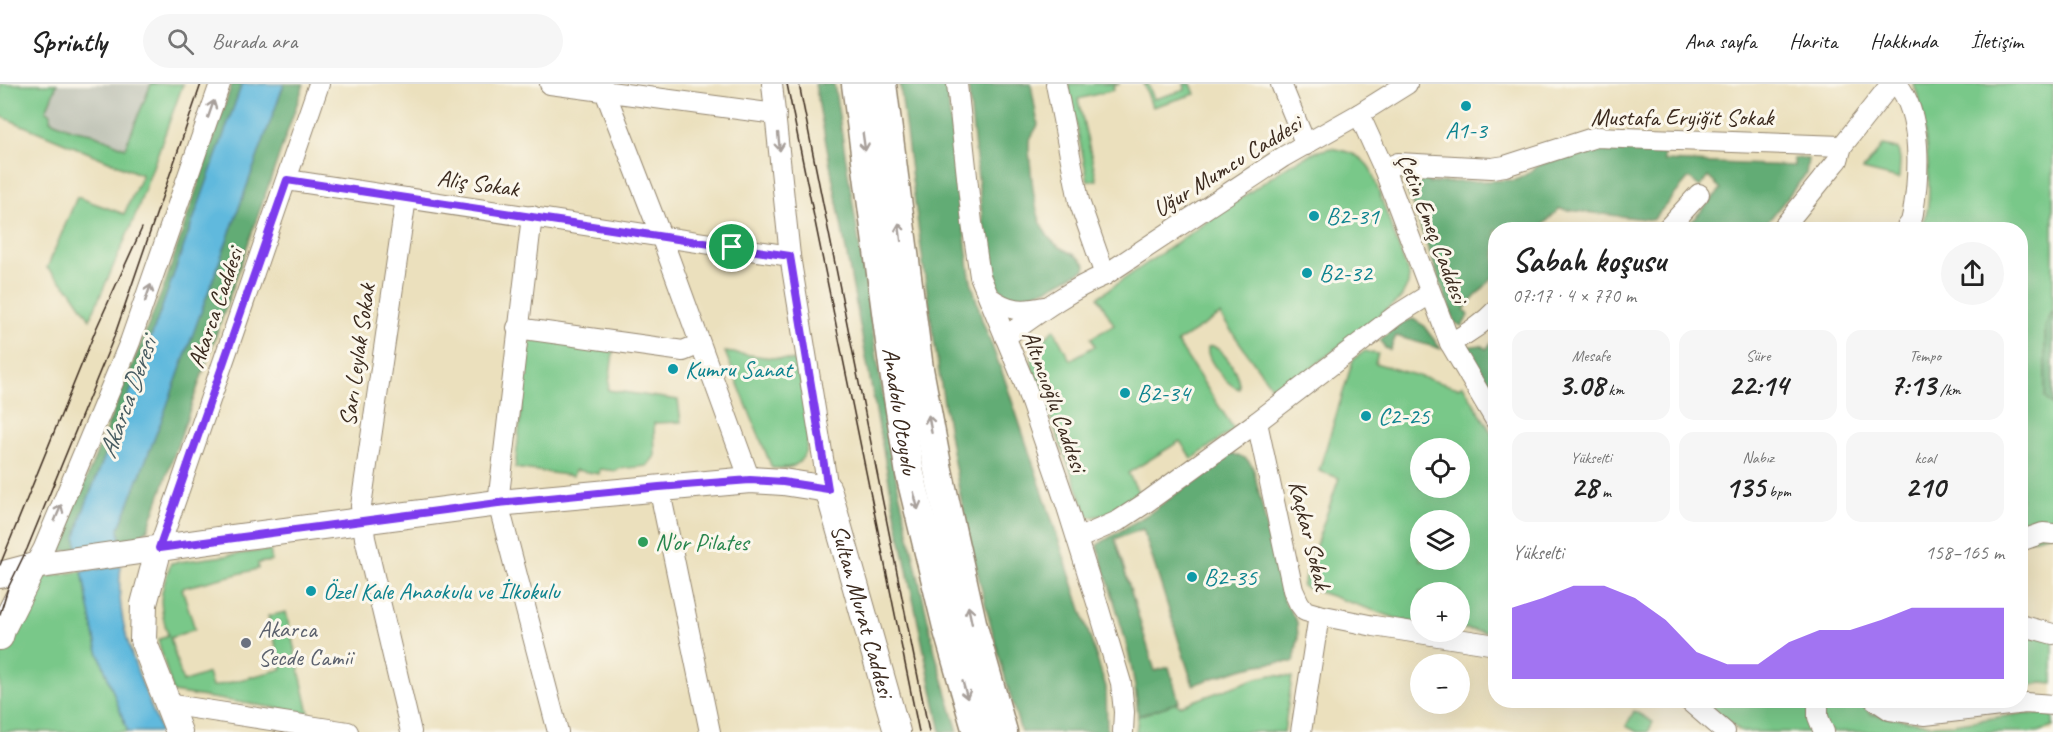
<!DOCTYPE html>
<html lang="tr">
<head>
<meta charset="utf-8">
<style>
	:root { --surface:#fff; --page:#f6f6f6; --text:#222; --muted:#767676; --line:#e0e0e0; --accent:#7c3aed }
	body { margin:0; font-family:Caveat,sans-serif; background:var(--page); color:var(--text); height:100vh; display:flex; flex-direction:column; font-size:22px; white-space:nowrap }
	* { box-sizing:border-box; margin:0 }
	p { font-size:20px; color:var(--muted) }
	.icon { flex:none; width:33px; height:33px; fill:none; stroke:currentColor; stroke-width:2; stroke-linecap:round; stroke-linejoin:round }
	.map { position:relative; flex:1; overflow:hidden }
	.details { position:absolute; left:1488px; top:138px; width:540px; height:486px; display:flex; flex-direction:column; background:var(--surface); border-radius:24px; box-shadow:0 6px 24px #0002 }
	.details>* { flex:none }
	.tools { position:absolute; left:1410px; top:354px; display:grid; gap:12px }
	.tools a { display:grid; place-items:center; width:60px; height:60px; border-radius:50%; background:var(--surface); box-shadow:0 6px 24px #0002; font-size:30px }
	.pin { position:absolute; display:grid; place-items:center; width:51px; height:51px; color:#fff; margin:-26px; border:3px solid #fff; border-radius:50%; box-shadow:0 2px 6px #0007 }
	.round { display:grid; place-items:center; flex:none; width:63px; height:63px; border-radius:32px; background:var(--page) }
	.overview { display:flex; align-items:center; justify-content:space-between; height:102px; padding:0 24px }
	h1 { font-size:33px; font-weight:600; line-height:45px }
	.figures { display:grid; grid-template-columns:repeat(3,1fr); gap:9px; height:102px; padding:6px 24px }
	.figures div { display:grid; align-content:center; border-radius:15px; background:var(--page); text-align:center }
	.figures b { font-size:30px; font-weight:600 }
	.figures small { font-size:16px; font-weight:400 }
	.figures p { font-size:16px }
	.chart { height:168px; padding:12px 24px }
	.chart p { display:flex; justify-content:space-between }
	.chart svg { width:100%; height:108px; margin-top:6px; fill:var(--accent); opacity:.7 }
	header { display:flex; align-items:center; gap:36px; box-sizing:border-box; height:84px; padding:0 30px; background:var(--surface); border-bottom:2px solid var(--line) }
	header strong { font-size:28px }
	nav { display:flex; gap:33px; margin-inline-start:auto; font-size:21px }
	.search { width:420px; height:54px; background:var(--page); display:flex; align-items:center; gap:15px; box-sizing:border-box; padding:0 21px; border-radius:33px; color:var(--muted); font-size:22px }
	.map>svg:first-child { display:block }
	.industrial { fill:#c3c6b9 }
	.green { fill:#79c889; stroke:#5a7954; stroke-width:1.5; fill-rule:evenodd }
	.forest { fill:#62ac75; stroke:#4e6b4a; stroke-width:1.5 }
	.water { fill:#60b9dd; stroke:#4e727e; stroke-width:1.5 }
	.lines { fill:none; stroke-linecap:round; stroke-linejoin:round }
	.minor-casing { stroke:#93856e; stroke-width:22 }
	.major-casing { stroke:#93856e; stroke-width:28 }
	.highway-casing { stroke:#93856e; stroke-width:31 }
	.minor { stroke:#fff; stroke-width:20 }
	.major { stroke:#fff; stroke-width:26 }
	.highway { stroke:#fff; stroke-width:28 }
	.tram { stroke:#3b2a1e; stroke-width:1.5 }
	.oneway { stroke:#a79f9a }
	.route-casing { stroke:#fff; stroke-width:12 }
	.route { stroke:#7c3aed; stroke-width:8 }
	.culture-dot { fill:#0f9aa8; stroke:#fbf7ec; stroke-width:2 }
	.leisure-dot { fill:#2e9e5b; stroke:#fbf7ec; stroke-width:2 }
	.worship-dot { fill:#6b7280; stroke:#fbf7ec; stroke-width:2 }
	.labels { text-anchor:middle; stroke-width:6; stroke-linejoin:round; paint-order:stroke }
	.street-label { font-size:24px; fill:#3b2a1e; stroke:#fbf7ec }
	.culture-label { font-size:24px; fill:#0d838f; stroke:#fbf7ec; text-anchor:start }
	.leisure-label { font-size:24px; fill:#27864d; stroke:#fbf7ec; text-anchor:start }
	.worship-label { font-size:24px; fill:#5b616d; stroke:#fbf7ec; text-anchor:start }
	.water-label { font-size:26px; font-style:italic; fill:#485c61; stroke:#fbf7ec }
</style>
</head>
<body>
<header>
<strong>Sprintly</strong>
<div class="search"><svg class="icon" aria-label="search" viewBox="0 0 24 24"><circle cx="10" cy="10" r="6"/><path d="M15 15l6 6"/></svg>Burada ara</div>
<nav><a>Ana sayfa</a><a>Harita</a><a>Hakkında</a><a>İletişim</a></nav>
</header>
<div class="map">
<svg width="2053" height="648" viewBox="0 0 2053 648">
	<rect width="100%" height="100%" fill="#fbf7ec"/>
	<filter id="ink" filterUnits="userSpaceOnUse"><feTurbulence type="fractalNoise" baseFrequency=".0167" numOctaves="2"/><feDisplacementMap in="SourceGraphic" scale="12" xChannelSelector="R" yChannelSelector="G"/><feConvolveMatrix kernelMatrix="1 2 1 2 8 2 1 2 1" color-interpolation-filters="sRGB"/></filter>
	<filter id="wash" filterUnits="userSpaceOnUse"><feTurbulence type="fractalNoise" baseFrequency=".008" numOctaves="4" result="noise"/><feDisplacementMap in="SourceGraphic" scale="24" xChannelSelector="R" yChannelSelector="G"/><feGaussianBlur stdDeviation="1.35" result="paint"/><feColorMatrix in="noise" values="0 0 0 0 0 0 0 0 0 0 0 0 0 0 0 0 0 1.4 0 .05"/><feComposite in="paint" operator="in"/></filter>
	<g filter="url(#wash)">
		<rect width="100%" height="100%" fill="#ebe0bd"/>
		<path class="industrial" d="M0 0H177L142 91 0 32Z"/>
		<g class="green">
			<path d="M0 0H57L46 27 51 29 50 36 71 45 91 49 125 64 151 0H183L134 135 90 235 71 207 47 184 77 113 124 130 142 91 0 32Z"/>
			<path d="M1068 0H1120L1113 2 1114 6 1078 15 1097 96 1088 97Z"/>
			<path d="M1144 0H1148L1154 15 1185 6 1184 0H1191L1195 10 1152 23Z"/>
			<path d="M1913 0H2053V450L2021 457 2020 146H1921L1919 144C1922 139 1925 133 1927 127 1932 104 1925 20 1913 0Z"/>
			<path d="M1882 62 1898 65 1900 76 1899 95 1863 86Z"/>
			<path d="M1331 64C1348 67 1362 71 1371 86L1409 192 1408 200 1401 214 1277 311 1220 231 1177 258 1234 345 1192 375 1180 357 1128 389 1140 411C1123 422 1109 433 1088 433L1032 284V269L1054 245 1070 276 1095 262 1091 254 1114 241 1098 213 1289 81 1315 68Z"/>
			<path d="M538 254 614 262 608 306 678 316 681 338 654 339 655 372 647 382 618 385 617 387 600 385 599 390 575 386 573 392 515 384 529 259Z"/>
			<path d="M1213 262C1225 268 1241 291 1239 305 1228 302 1205 275 1208 263Z"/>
			<path d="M1365 267 1378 270 1375 279 1458 304 1463 301 1495 355V542L1485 548 1460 544V508H1420V540L1407 538 1302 502 1339 394 1319 387 1353 276ZM1420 364H1460V404H1420ZM1420 436H1460V476H1420Z"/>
			<path d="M725 268 797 277C801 301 821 367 795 381 788 385 779 384 772 384Z"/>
			<path d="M270 466 272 477 258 479V485L182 504 195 545 170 554 183 598 208 589 212 603 282 585 268 532 286 528 309 629 173 608 158 556 168 551C158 520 159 511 171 479Z"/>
			<path d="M82 487 97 564 128 648H0V571L7 544 39 494Z"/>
			<path d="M2020 541 2053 550V600L2042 599 2021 603Z"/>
			<path d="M1271 591 1292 593 1284 648H1136L1138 632 1175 619 1180 622 1257 594Z"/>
			<path d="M1708 617H1861L1870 630 1932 641 1953 640 2020 630H2053V643L2038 648H1741L1709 620Z"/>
			<path d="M1634 627 1653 638 1648 648H1637L1626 642Z"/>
		</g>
		<g class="forest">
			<path d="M232 0H242L144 273 82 430 77 465 54 468 53 465 72 417 81 408 165 200Z"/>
			<path d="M284 0H304L148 445 135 457 120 459 119 444 162 335Z"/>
			<path d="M815 0H834L896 394 936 572 958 648H941L894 424Z"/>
			<path d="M900 0H946L970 193 982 236 1005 296 1055 445 1106 603 1107 648H1021C995 561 971 473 955 383 932 256 916 128 900 0Z"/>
			<path d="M968 0H1031L1038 41 1029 57V67C1032 93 1033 138 1052 157 1062 168 1077 168 1086 181L1085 185 1049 204 1022 214 1007 211 995 200 983 141Z"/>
			<path d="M1597 60 1664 64V77L1794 82V74L1808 75 1806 90 1762 145H1685L1721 105 1708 93 1700 103 1689 94 1653 136 1559 125 1539 145 1496 146 1495 191 1464 225 1469 231 1462 242 1455 239 1402 92 1429 91V99L1515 96C1525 93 1531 86 1540 81 1557 73 1580 71 1598 69Z"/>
			<path d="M2053 226V322L2045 314V243Z"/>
			<path d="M1413 235 1423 241 1441 265 1396 252 1390 266 1385 264 1380 256 1401 239Z"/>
			<path d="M1495 255 1496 314H1494L1465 263 1481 261 1486 265Z"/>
			<path d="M1230 370C1244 372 1249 374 1254 387L1283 515 1297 538 1298 555 1294 578C1258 577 1227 589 1193 601L1143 445 1115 455 1155 587 1169 583 1179 618 1138 632C1135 574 1113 516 1097 461L1150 429Z"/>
		</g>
		<g class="water">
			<path d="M242 0H284L162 335 119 444 120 459 77 465 76 453 82 430 144 273Z"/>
			<path d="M121 482C113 539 141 596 161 648H128L97 564 82 487Z"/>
		</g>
	</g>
	<g filter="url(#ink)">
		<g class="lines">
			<g class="minor-casing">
				<g id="minor">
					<path d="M550 0 776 30"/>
					<path d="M602 0 661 152 750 396"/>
					<path d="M772 0 790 172 828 405"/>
					<path d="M957 0 972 139 980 192 1024 298 1067 423 1098 522 1121 599 1124 628 1123 648"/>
					<path d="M1056 0 1079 117 1105 191"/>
					<path d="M1281 0 1306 61"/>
					<path d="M1897 0C1923 31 1919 92 1913 129L1911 138 1905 146"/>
					<path d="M1359 30 1384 85 1450 259 1496 337"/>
					<path d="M1384 85 1398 79 1492 84 1505 82 1596 53 1842 62"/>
					<path d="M287 96 790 172"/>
					<path d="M406 114 361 422 365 454 411 648"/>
					<path d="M532 132 498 419 558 648"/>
					<path d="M1666 146 1699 110"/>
					<path d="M1781 146 1833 82 1838 76 1842 62 1891 0"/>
					<path d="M989 213C1008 227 1022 228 1044 223"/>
					<path d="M517 244 683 267 700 260"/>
					<path d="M1005 253C1037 230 1069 206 1105 191L1283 73 1359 30 1407 0"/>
					<path d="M1450 259C1467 250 1483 240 1496 226"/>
					<path d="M1257 338 1293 506 1299 519 1305 527 1319 531 1374 542 1496 561"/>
					<path d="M659 403 710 648"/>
					<path d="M1077 455 1118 437 1144 420 1257 338 1395 232 1430 210"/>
					<path d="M2020 457 2043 449 2053 450"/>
					<path d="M159 464 319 0"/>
					<path d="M34 482 43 466 130 258 220 0"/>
					<path d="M2020 541 2053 550"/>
					<path d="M1688 616 1725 648"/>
					<path d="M1818 616V633L1824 648"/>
					<path d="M1875 616 1890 626 1925 631 2025 619 2053 621"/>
					<path d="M167 620 348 648"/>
					<path d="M1301 648 1319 531"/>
				</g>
			</g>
			<g class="major-casing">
				<g id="major">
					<path d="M159 464 144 520 143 556 179 648"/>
					<path id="s1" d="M0 491 34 482 224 455 498 419 750 396 783 398 828 405 897 648"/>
					<path d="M0 553 3 543 34 482"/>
				</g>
			</g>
			<g class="highway-casing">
				<g id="highway">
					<path id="s2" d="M856 0 894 288 910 390 948 547 977 648"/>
					<path d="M882 0 919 285 938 386 973 543 1003 648"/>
				</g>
			</g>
			<use href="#minor" class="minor"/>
			<use href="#major" class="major"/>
			<use href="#highway" class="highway"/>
			<g class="tram">
				<path d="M787 0 919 648"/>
				<path d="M799 0 929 648"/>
				<path d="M0 481 96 245 142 144"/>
				<path d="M0 530 8 504 27 465 114 253 201 0"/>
			</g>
		</g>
		<defs><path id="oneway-shaft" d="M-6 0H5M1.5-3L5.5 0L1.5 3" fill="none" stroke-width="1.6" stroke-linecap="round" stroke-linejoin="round" transform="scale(1.5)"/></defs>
		<g class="oneway">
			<use href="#oneway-shaft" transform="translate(211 25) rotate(-71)"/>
			<use href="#oneway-shaft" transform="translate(779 58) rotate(84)"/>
			<use href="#oneway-shaft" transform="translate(864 58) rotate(82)"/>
			<use href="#oneway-shaft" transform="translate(900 148) rotate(-97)"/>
			<use href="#oneway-shaft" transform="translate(148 209) rotate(-71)"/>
			<use href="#oneway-shaft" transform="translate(930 340) rotate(-100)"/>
			<use href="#oneway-shaft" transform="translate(916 417) rotate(76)"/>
			<use href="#oneway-shaft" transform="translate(58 429) rotate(-67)"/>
			<use href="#oneway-shaft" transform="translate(970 531) rotate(-102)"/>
			<use href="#oneway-shaft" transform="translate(965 606) rotate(74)"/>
		</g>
	</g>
	<g class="lines" filter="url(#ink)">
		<g class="route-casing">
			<path id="route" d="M287 96 790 172 828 405 783 398 750 396 659 403 498 419 159 464Z"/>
		</g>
		<use href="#route" class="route"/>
	</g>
	<g class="culture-dot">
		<circle cx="1466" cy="22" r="6"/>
		<circle cx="1314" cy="132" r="6"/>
		<circle cx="1307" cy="189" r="6"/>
		<circle cx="673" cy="285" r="6"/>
		<circle cx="1125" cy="309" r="6"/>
		<circle cx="1366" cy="332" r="6"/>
		<circle cx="1192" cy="493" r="6"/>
		<circle cx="311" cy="507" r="6"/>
	</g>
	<circle class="leisure-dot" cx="643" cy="458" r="6"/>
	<circle class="worship-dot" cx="246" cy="559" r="6"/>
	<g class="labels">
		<g class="street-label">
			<text x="1682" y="41">Mustafa Eryiğit Sokak</text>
			<text transform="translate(1227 82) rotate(-32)" y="8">Uğur Mumcu Caddesi</text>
			<text transform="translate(478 99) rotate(8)" y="8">Aliş Sokak</text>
			<text transform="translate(1433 144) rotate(69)" y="8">Çetin Emeç Caddesi</text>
			<text transform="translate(215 224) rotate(-71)" y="8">Akarca Caddesi</text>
			<text transform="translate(357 271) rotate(-82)" y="8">Sarı Leylak Sokak</text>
			<text transform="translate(1055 317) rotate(70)" y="8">Altıncıoğlu Caddesi</text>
			<text dy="8" stroke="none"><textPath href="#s2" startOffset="330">Anadolu Otoyolu</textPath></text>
			<text transform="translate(1310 451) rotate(76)" y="8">Kaçkar Sokak</text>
			<text dy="8" stroke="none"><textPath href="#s1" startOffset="962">Sultan Murat Caddesi</textPath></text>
		</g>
		<g class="culture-label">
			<text x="1466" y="54" text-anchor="middle">A1-3</text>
			<text x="1326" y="140">B2-31</text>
			<text x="1319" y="197">B2-32</text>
			<text x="685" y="293">Kumru Sanat</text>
			<text x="1137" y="317">B2-34</text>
			<text x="1378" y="340">C2-25</text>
			<text x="1204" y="501">B2-35</text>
			<text x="323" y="515">Özel Kale Anaokulu ve İlkokulu</text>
		</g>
		<g class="leisure-label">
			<text x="655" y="466">N'or Pilates</text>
		</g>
		<g class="worship-label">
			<text x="258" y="553">Akarca<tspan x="258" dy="28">Secde Camii</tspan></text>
		</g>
		<g class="water-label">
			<text transform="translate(127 314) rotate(-70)" y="9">Akarca Deresi</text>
		</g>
	</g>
</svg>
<div class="tools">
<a><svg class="icon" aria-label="locate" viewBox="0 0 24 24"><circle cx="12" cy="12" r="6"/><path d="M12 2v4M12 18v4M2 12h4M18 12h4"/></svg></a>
<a><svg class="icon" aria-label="layers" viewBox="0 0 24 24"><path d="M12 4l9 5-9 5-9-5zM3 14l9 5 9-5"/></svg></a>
<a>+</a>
<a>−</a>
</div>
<div class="pin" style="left:732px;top:163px;background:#1e9e55"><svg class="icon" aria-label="arrive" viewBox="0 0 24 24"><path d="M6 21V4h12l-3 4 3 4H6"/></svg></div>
<section class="details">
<div class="overview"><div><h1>Sabah koşusu</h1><p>07:17 · 4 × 770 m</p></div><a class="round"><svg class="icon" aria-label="share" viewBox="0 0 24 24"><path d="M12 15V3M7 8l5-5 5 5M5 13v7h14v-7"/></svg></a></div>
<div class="figures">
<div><p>Mesafe</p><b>3.08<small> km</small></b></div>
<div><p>Süre</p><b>22:14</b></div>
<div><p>Tempo</p><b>7:13<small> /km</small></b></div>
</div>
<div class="figures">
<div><p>Yükselti</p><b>28<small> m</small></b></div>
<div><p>Nabız</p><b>135<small> bpm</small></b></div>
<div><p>kcal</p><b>210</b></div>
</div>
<div class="chart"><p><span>Yükselti</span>158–165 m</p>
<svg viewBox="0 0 160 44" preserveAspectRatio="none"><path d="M0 44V15L10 11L20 6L30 6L40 11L50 20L60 33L70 38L80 38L90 29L100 24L110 24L120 20L130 15L140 15L150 15L160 15V44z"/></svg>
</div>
</section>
</div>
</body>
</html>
